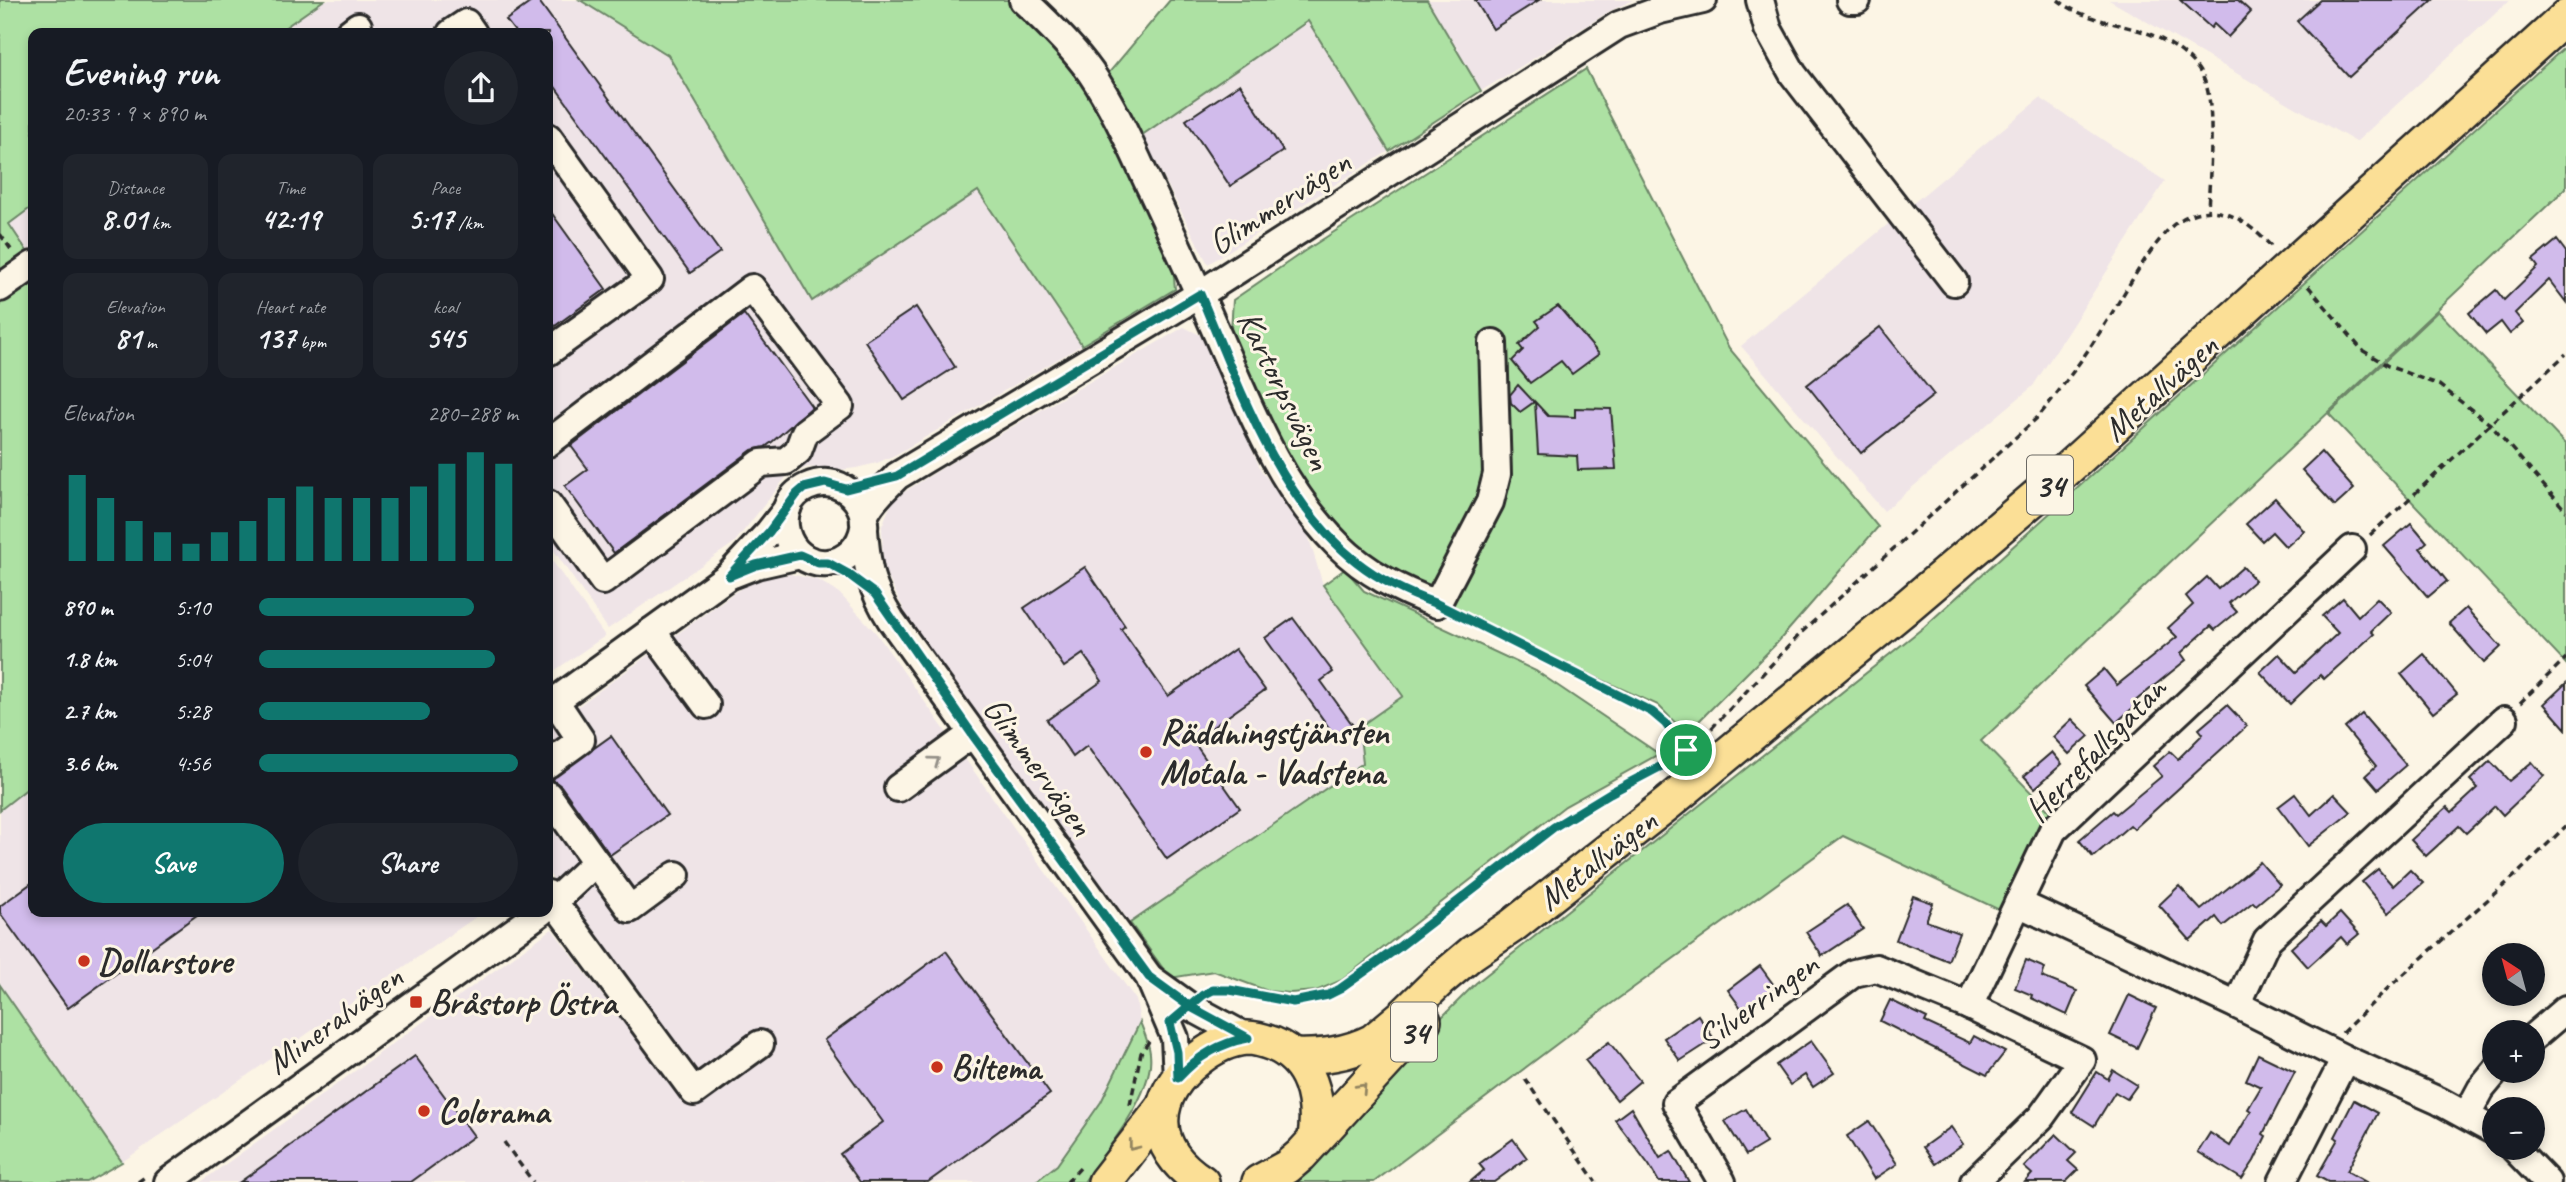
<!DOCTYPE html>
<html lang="en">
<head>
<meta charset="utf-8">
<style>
	:root { --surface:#171b24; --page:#20242c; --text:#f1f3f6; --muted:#9ea1a6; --accent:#0f766e }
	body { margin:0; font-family:Caveat,sans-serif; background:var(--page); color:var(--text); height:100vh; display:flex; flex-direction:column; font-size:26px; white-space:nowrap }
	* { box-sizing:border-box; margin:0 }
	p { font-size:23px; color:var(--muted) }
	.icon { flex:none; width:38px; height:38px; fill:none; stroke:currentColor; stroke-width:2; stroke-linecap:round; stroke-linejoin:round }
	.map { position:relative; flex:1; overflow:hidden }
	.drawer { position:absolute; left:28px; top:28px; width:525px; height:889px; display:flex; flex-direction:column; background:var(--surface); border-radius:14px; box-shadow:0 4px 10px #0003 }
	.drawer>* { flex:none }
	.needle { width:46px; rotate:324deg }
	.controls { position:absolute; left:2482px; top:943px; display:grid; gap:14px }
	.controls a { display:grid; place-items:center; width:63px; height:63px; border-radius:50%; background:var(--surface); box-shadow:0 4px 10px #0003; font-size:35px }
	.pin { position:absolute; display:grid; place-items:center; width:60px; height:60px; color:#fff; margin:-30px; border:4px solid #fff; border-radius:50%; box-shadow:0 2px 7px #0007 }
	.round { display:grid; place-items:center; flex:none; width:74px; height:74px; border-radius:37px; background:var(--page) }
	.summary { display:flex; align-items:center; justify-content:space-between; height:119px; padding:0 35px }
	h1 { font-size:38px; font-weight:600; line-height:52px }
	.stats { display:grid; grid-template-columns:repeat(3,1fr); gap:10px; height:119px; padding:7px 35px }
	.stats div { display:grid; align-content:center; border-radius:14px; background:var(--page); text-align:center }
	.stats b { font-size:30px; font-weight:600 }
	.stats small { font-size:19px; font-weight:400 }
	.stats p { font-size:19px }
	.chart { height:196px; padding:14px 35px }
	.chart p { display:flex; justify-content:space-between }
	.chart svg { width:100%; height:126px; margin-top:7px; stroke:var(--accent); stroke-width:6 }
	.action { display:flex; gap:14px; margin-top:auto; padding:14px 35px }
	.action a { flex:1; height:80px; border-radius:42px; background:var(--accent); color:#fff; font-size:28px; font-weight:600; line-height:80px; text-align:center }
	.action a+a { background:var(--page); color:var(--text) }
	ul { padding:0 35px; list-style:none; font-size:23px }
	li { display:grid; grid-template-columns:112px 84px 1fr; align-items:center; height:52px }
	li i { height:18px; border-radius:9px; background:var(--accent) }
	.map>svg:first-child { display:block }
	.built { fill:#efe4e7 }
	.green { fill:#ade1a3; stroke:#6c8667; stroke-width:2 }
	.building { fill:#d1bbeb; stroke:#2b2b2b; stroke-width:2 }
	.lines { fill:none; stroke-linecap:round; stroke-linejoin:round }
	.minor-casing { stroke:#2b2b2b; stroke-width:32 }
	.major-casing { stroke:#2b2b2b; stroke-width:38 }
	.path { stroke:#2b2b2b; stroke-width:3.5; stroke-dasharray:7 5; stroke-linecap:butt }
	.minor { stroke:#fcf5e5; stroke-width:26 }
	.major { stroke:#fbdf96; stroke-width:33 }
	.oneway { stroke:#949088 }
	.oneway2 { stroke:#938560 }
	.route-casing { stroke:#fff; stroke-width:14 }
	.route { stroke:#0f766e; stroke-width:9 }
	.poi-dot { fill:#c8321e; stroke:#fcf5e5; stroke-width:2.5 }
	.labels { text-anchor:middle; stroke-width:6; stroke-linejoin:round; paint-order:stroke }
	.shield { fill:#fcf5e5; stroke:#6a6863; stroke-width:2 }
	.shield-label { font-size:33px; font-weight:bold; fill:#2b2b2b }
	.street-label { font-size:35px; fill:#2b2b2b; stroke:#fcf5e5 }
	.poi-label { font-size:35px; font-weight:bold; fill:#2b2b2b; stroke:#fcf5e5; text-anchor:start }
</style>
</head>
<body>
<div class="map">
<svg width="2566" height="1182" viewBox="0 0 2566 1182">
	<rect width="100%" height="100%" fill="#fcf5e5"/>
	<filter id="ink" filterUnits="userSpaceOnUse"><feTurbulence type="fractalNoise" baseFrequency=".0143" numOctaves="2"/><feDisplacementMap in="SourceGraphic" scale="14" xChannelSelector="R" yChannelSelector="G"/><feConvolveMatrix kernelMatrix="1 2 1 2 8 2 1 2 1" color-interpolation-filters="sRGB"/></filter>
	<g filter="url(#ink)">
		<g class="built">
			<path d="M324 0H580L668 55 812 301 979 191 1082 345 895 455 877 463 856 468 839 470 807 467 787 476 734 543 608 629 548 542V33H277Z"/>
			<path d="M1428 0H1633L1610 11 1481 91Z"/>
			<path d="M2109 0H2510L2356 142Z"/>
			<path d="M1308 21 1389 151 1208 264 1142 135Z"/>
			<path d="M2040 98 2165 181 2033 386 1884 511 1741 346Z"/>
			<path d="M33 206V260L9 223Z"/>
			<path d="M1184 327 1202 336 1261 470 1308 535 1323 585 1403 697 1359 727 1363 763 1130 923 908 618 883 567 882 526 893 499 957 459Z"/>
			<path d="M548 555 605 636 548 675Z"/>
			<path d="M790 574 818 580 839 593 876 633 1136 1000 1140 1022 1101 1102 1057 1165 1035 1182H201L552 929 656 1066 678 1052 548 872V728L735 592 758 579Z"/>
			<path d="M33 784V912H483L122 1162 0 985V810Z"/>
		</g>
		<g class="green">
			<path d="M0 0H324L277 33H33V206L9 224 33 260V495L28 498 33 506V784L0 810Z"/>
			<path d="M580 0H1017L1096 72 1169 221 1175 289 1082 345 978 191 812 301 668 55Z"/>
			<path d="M1170 0H1427L1481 91 1389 151 1308 21 1142 135 1107 75Z"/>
			<path d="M2566 46V188L1981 741 2056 818 2010 915 1843 836 1586 1022 1374 1182H1287L1400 1059 1476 983 1924 627Z"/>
			<path d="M1586 69 1729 348 1878 527 1777 643 1686 734 1658 705 1517 642 1435 598 1353 547 1282 452 1231 330 1233 300 1303 252Z"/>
			<path d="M2438 311 2566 445V664L2329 414Z"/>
			<path d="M1345 569 1364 591 1536 671 1659 754 1565 806 1342 980 1316 991 1290 993 1268 991 1214 971 1170 978 1130 923 1363 763 1359 727 1403 696 1323 585Z"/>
			<path d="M0 985 122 1162 87 1182H0Z"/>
			<path d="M1140 1022C1144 1032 1149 1043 1150 1053 1155 1094 1106 1150 1084 1182H1035L1057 1165 1101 1102Z"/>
		</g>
		<g class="building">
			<path d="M534 0H538L720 252 690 273 548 77V33H516L506 20Z"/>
			<path d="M1475 0H1539L1493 29Z"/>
			<path d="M2180 0H2238L2251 12 2228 37 2214 24 2211 28Z"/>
			<path d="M2320 0H2433L2349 77 2297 21Z"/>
			<path d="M1240 84 1283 151 1230 186 1186 120Z"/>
			<path d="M548 208 606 289 548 331Z"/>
			<path d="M2557 240 2566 252V302L2549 280 2515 313 2523 323 2510 334 2501 322 2486 334 2469 313 2496 290 2504 300 2538 267 2533 260Z"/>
			<path d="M1558 306 1599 354 1572 374 1561 361 1530 383 1512 361 1523 350 1519 345 1540 326 1536 321Z"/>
			<path d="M916 307 955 367 904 400 865 341Z"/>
			<path d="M744 314 812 407 772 442 765 447 752 450 614 553 565 486 588 469 571 446Z"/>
			<path d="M1880 327 1934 395 1861 453 1807 385Z"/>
			<path d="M1518 385 1534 402 1520 412 1511 403 1510 395Z"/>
			<path d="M1535 402 1548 416 1575 417V408L1611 409 1616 469 1578 470 1577 456 1538 454Z"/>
			<path d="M2321 452 2354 489 2335 506 2302 470Z"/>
			<path d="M2275 498 2304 531 2286 547 2272 532 2262 541 2246 524Z"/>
			<path d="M2411 523 2427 542 2420 548 2447 581 2428 597 2384 546Z"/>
			<path d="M1085 567 1125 626 1121 629 1168 696 1235 649 1265 690 1193 741 1240 808 1167 859 1087 746 1073 757 1047 720 1102 681 1083 654 1064 667 1024 608Z"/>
			<path d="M2243 567 2255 580 2229 603 2237 612 2215 630 2211 626 2181 653 2186 660 2133 703 2135 706 2118 721V725L2084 686 2104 669 2117 685 2177 637 2168 628 2193 605 2186 596 2207 577 2218 589Z"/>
			<path d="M2343 598 2358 616 2377 598 2391 612 2371 631 2374 634 2324 679 2320 675 2290 704 2260 672 2279 654 2296 672 2338 633 2322 616Z"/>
			<path d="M2466 608 2501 647 2484 663 2449 623Z"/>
			<path d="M1293 618 1333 672 1321 681 1352 724 1335 736 1265 638Z"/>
			<path d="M2424 654 2457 694 2433 713 2401 674Z"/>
			<path d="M2566 683V729L2544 704Z"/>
			<path d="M2227 705 2247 726 2134 829 2130 825 2093 857 2079 840 2113 811 2116 814 2162 776 2153 766 2170 751 2178 759 2203 734 2199 729Z"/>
			<path d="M2362 714 2406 765 2378 789 2366 775 2376 766 2345 728Z"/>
			<path d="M2072 719 2089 736 2069 754 2053 737Z"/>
			<path d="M611 736 667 815 610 855 561 786 551 779Z"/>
			<path d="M2052 752 2062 764 2035 788 2024 776Z"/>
			<path d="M2490 761 2509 781 2532 762 2544 776 2503 815 2495 806 2466 833 2459 826 2426 856 2411 840 2447 807 2452 812 2478 788 2470 780Z"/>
			<path d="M2295 794 2311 815 2334 794 2351 812 2308 846 2278 807Z"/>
			<path d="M2260 862 2280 885 2256 905 2253 902 2223 926 2216 917 2190 940 2159 905 2179 886 2201 910Z"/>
			<path d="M2378 869 2393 886 2410 870 2423 883 2388 913 2362 882Z"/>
			<path d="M33 882V912H201L68 1008 0 913V906Z"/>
			<path d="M1913 896 1933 903 1926 921 1959 933 1948 961 1896 940Z"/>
			<path d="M1847 905 1863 929 1822 956 1806 932Z"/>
			<path d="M2340 913 2359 934 2347 944 2341 937 2308 967 2291 948 2321 921 2326 926Z"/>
			<path d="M946 951 1050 1094 928 1182H860L840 1154 883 1122 824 1040Z"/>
			<path d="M2026 960 2045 968 2042 977 2077 991 2067 1015 2031 998 2032 995 2015 988Z"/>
			<path d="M1760 966 1776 988 1744 1012 1728 990Z"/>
			<path d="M2129 995 2156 1008 2137 1048 2110 1035Z"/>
			<path d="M1890 1000 1927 1018 1925 1022 1970 1043 1974 1036 2005 1052 1987 1075 1880 1021Z"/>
			<path d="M1698 1015 1714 1039 1680 1061 1664 1038Z"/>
			<path d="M1811 1041 1834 1073 1813 1087 1805 1075 1790 1085 1776 1065Z"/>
			<path d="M1609 1042 1640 1081 1617 1100 1585 1060Z"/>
			<path d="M2258 1054 2295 1072 2263 1134 2266 1136 2254 1161 2242 1179 2198 1152 2210 1133 2230 1146 2251 1111 2248 1109 2261 1087 2246 1080Z"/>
			<path d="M415 1056 474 1136 411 1182H240Z"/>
			<path d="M2113 1070 2137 1085 2127 1099 2115 1092 2094 1126 2072 1112 2097 1072 2108 1079Z"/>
			<path d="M2354 1100 2378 1113 2347 1171 2366 1182H2328L2317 1176 2338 1139 2335 1137Z"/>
			<path d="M1631 1108 1660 1158 1671 1151 1689 1182H1659L1649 1165 1615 1120Z"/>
			<path d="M1746 1109 1766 1143 1746 1155 1725 1121Z"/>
			<path d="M1869 1121 1897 1164 1874 1179 1847 1136Z"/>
			<path d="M1951 1127 1963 1144 1935 1164 1923 1147Z"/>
			<path d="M2056 1134 2076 1153 2068 1161 2078 1170 2066 1182H2025L2032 1174 2024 1167Z"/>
			<path d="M1513 1139 1527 1158 1494 1182H1470L1484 1170 1479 1164Z"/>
		</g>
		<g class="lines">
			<g class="minor-casing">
				<g id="minor">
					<path d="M1023 0C1047 22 1072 46 1091 73 1116 110 1133 151 1152 191 1178 247 1204 303 1228 359 1257 426 1286 493 1338 545 1366 573 1400 590 1437 604L1490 502 1497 474 1493 343"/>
					<path d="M1760 0 1768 29 1793 74 1954 282"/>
					<path d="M1850 0H1857"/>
					<path d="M349 33 358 26"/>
					<path d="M451 33 466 23 473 33"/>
					<path d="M548 137 650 279 548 352"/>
					<path d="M0 288 33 265"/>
					<path d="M548 443 752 288 840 406 805 432 798 451 786 461 761 463 603 581 548 504"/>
					<path d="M864 517C858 492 834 475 807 487 767 505 785 567 828 563 847 561 861 546 864 528 865 525 863 521 864 518 868 502 887 487 897 476L1200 294 1619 25 1660 10 1703 0"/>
					<path d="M864 530C867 568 870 587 891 620L1149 977 1175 1038 1177 1078"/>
					<path d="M733 574 756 565 800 555"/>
					<path d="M652 631 706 705"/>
					<path d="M548 706 728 576 769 532 787 509"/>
					<path d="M548 764 581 740 555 701"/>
					<path d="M898 788 972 734"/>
					<path d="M548 795 596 862 548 907"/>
					<path d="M596 862 630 909 676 875"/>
					<path d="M548 894 694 1092 760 1044"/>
					<path d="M2018 903 2237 1005 2345 1059 2439 1101 2494 1131"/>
					<path d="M1150 978 1189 1006 1248 1038"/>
					<path d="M2237 1005 2267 940 2504 720"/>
					<path d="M1969 1006 2053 830 2352 549"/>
					<path d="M2532 1038 2566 1009"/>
					<path d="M2467 1115 2481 1089 2496 1071"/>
					<path d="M2514 1148 2547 1182"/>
					<path d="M168 1182 541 912"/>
					<path d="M1722 1182 1676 1103 1854 973 1876 968 1969 1006 2082 1060 2041 1117 1974 1182"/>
					<path d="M2282 1182 2345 1059"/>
				</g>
			</g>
			<g class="major-casing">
				<g id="major">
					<path d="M1293 1056C1322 1057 1347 1054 1373 1041L1404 1015 1440 980 1472 953 1512 926 1667 804 1904 609 2045 489 2566 17"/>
					<path d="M1105 1182 1161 1110"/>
					<path d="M1202 1182C1148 1147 1150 1097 1198 1059 1211 1049 1229 1039 1247 1038 1255 1038 1265 1041 1273 1044 1312 1060 1320 1100 1315 1138"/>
					<path d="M1259 1182 1287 1167 1301 1155 1424 1021"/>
				</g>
			</g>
			<g class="path">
				<path d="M2058 0C2084 20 2114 22 2144 32 2168 40 2196 58 2205 82 2216 109 2209 180 2208 212"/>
				<path d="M0 234 12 251"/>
				<path d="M2308 286 2362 350 2388 366 2439 385 2490 424 2566 511"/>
				<path d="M2370 535 2566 354"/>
				<path d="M1455 614 1652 712 1665 723 1686 750"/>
				<path d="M2520 703 2566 658"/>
				<path d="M1210 991 1230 990 1293 1002 1328 995 1340 989 1399 947 1554 827 1610 793 1671 761 1711 729 1802 632 2038 417C2067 382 2092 346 2115 308 2130 284 2144 258 2162 237 2171 225 2182 217 2196 213 2230 205 2252 227 2274 249"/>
				<path d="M2342 1033 2388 988 2519 872 2566 826"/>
				<path d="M1525 1079 1596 1182"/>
				<path d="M1130 1105 1141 1053 1150 1040"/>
				<path d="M504 1142 533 1182"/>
				<path d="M138 1182 146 1176"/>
				<path d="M1067 1182 1082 1166"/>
			</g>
			<use href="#minor" class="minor"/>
			<use href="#major" class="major"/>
		</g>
		<defs><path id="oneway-chevron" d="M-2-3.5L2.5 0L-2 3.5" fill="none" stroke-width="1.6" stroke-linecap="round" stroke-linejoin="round" transform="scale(1.75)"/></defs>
		<use class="oneway" href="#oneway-chevron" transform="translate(935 761) rotate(-36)"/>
		<g class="oneway2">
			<use href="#oneway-chevron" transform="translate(1362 1088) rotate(-47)"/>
			<use href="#oneway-chevron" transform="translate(1133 1146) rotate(128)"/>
		</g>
	</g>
	<g class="lines" filter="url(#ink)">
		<g class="route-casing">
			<path id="route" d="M1686 750 1665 723 1652 712 1437 604C1409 594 1381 581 1357 562 1278 500 1238 384 1200 294L897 476 846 489 825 483 804 488 797 494 769 532 729 576 756 565 800 555 818 563H828L848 574 875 594 972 734 1149 977 1189 1006 1248 1038C1219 1043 1197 1057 1178 1078L1177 1052 1170 1023 1203 995 1213 990H1230L1293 1002 1328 995 1340 989 1399 947 1554 827 1610 793 1671 761 1686 750"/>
		</g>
		<use href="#route" class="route"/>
	</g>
	<g class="poi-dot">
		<circle cx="1146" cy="752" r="7"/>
		<circle cx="84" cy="961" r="7"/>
		<rect x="409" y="995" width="14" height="14" rx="3.5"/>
		<circle cx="937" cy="1067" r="7"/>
		<circle cx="424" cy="1111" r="7"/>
	</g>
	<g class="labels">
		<g class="shield">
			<rect x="2027" y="455.5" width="46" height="59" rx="5"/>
			<rect x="1391" y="1002.5" width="46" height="59" rx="5"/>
		</g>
		<g class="shield-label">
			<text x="2050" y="497">34</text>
			<text x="1414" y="1044">34</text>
		</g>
		<g class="street-label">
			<text transform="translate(1279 202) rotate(-33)" y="12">Glimmervägen</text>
			<text transform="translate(2160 387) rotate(-42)" y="12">Metallvägen</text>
			<text transform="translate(1285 390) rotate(64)" y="12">Kartorpsvägen</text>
			<text transform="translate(2095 749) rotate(-46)" y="12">Herrefallsgatan</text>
			<text transform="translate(1039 766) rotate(54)" y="12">Glimmervägen</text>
			<text transform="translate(1597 859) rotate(-38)" y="12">Metallvägen</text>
			<text transform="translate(1757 1001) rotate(-36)" y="12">Silverringen</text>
			<text transform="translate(334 1019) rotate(-36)" y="12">Mineralvägen</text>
		</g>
		<g class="poi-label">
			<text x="1160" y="744">Räddningstjänsten<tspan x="1160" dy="40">Motala - Vadstena</tspan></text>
			<text x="98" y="973">Dollarstore</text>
			<text x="430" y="1014">Bråstorp Östra</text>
			<text x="951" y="1079">Biltema</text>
			<text x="438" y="1123">Colorama</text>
		</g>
	</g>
</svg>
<div class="controls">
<a><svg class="needle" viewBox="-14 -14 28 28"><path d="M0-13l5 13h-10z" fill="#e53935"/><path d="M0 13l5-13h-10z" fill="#9ea1a6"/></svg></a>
<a>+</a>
<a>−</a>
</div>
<div class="pin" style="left:1686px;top:750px;background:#1e9e55"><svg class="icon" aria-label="arrive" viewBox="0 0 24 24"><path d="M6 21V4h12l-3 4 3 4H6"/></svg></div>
<section class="drawer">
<div class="summary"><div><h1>Evening run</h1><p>20:33 · 9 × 890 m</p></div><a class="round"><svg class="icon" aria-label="share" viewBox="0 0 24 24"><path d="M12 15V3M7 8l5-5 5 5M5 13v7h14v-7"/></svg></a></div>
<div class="stats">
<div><p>Distance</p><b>8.01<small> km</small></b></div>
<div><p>Time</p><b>42:19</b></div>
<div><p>Pace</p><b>5:17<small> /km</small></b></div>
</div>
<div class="stats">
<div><p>Elevation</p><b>81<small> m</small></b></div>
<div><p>Heart rate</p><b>137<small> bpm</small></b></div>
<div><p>kcal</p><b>545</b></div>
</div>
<div class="chart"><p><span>Elevation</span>280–288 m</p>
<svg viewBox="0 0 160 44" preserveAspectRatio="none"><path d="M5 44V14M15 44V22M25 44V30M35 44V34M45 44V38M55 44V34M65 44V30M75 44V22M85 44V18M95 44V22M105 44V22M115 44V22M125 44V18M135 44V10M145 44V6M155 44V10"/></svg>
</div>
<ul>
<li><b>890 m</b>5:10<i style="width:83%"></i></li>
<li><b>1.8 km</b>5:04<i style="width:91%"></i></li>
<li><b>2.7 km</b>5:28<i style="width:66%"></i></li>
<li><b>3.6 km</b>4:56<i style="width:100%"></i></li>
</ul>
<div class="action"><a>Save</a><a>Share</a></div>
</section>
</div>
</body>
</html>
